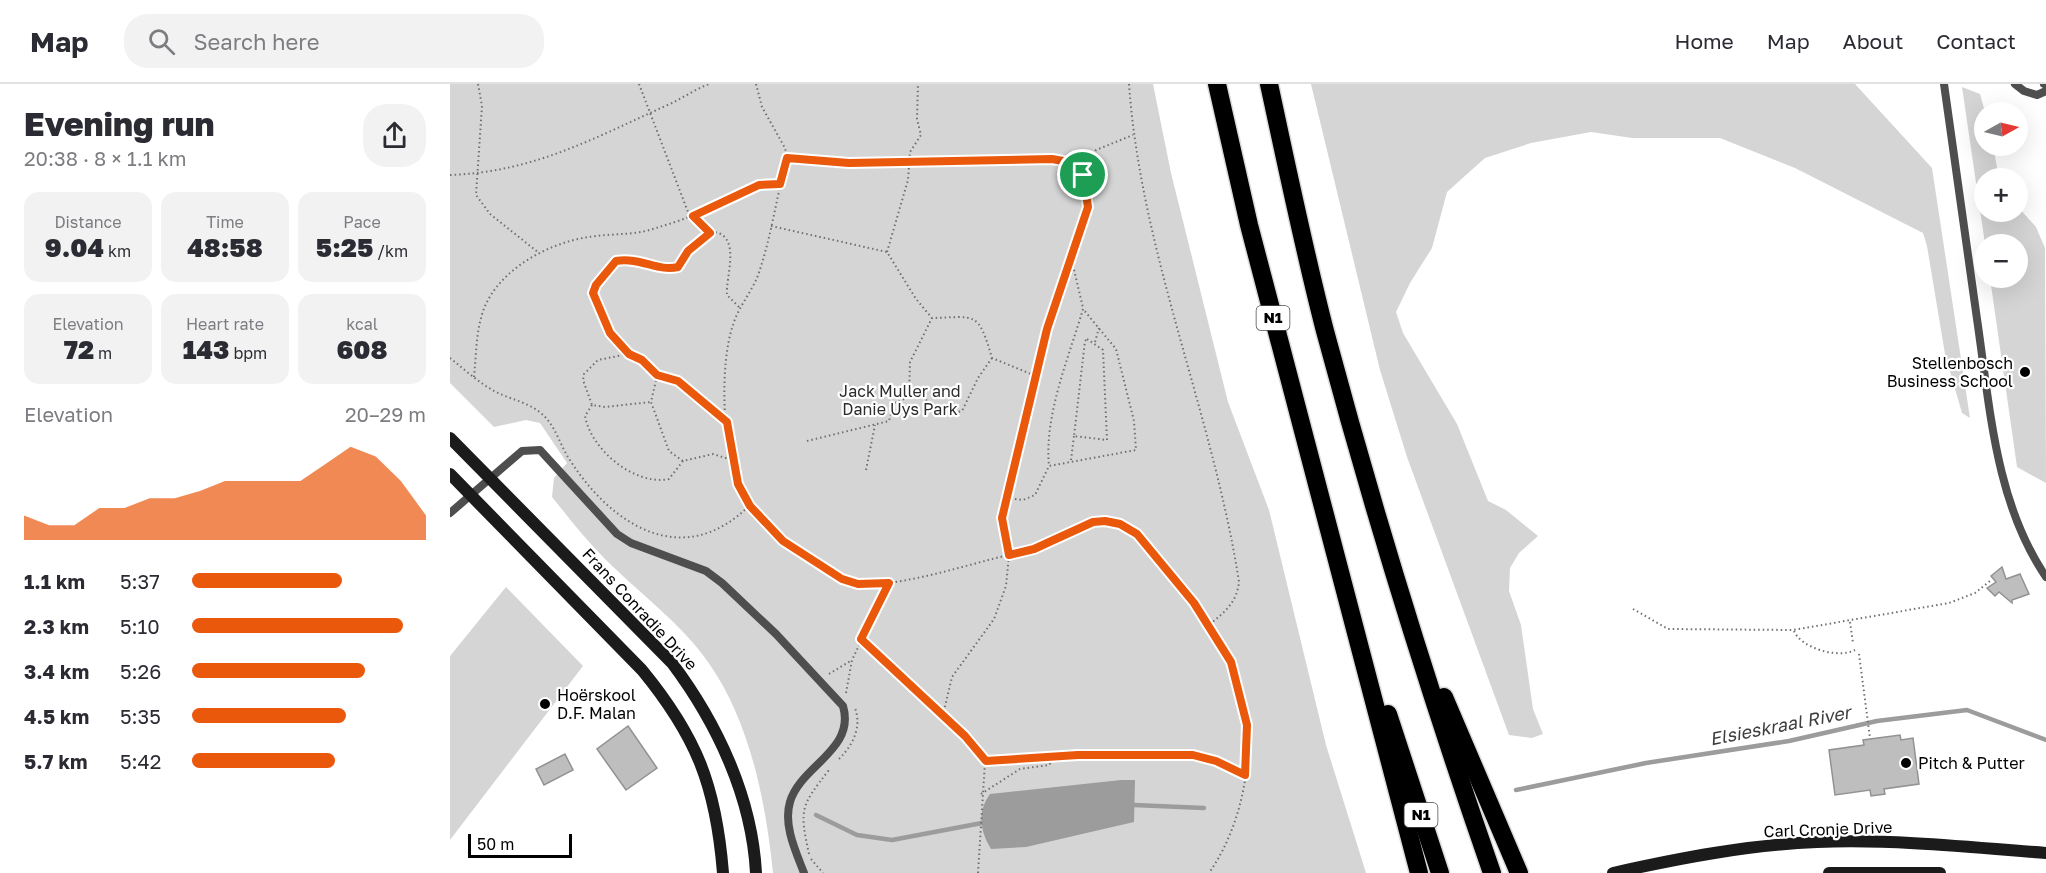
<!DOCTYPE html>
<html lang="en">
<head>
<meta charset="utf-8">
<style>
	:root { --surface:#fff; --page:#f2f2f3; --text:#2b2b33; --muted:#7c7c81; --line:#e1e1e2; --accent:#ea580c }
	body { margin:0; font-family:"Golos Text",sans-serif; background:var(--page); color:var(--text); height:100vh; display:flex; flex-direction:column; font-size:22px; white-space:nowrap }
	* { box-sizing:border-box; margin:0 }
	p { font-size:20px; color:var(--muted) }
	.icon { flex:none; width:33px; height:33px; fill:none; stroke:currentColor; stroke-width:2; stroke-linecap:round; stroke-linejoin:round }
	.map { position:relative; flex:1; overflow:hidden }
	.panel { display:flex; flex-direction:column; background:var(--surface); width:450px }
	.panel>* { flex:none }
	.needle { width:39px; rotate:82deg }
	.tools { position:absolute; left:1524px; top:18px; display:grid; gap:12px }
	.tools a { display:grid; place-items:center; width:54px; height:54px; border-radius:50%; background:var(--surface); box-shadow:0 6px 24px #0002; font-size:30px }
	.scale { position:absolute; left:18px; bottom:15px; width:104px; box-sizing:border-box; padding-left:6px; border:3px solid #000; border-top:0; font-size:16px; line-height:21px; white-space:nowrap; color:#000; -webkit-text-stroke:4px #fff; paint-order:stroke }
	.pin { position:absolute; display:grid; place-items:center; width:51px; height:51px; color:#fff; margin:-26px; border:3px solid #fff; border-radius:50%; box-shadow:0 2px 6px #0007 }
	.round { display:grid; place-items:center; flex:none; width:63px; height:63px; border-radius:24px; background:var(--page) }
	.overview { display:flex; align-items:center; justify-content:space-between; height:102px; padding:0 24px }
	h1 { font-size:33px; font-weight:800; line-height:45px }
	.stats { display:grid; grid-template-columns:repeat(3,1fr); gap:9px; height:102px; padding:6px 24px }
	.stats div { display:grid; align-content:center; border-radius:15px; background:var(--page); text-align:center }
	.stats b { font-size:26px; font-weight:800 }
	.stats small { font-size:16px; font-weight:400 }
	.stats p { font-size:16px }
	.chart { height:168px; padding:12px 24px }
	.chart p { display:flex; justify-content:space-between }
	.chart svg { width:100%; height:108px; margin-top:6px; fill:var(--accent); opacity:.7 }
	ul { padding:0 24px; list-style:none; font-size:20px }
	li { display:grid; grid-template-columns:96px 72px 1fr; align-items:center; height:45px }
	li i { height:15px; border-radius:8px; background:var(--accent) }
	header { display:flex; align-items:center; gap:36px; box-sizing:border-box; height:84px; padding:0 30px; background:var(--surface); border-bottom:2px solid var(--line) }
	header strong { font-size:28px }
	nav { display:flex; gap:33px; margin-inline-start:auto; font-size:21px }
	.search { width:420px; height:54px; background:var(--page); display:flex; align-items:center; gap:15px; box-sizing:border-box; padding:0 21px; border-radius:24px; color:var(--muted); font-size:22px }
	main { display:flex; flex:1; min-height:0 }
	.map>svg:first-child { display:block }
	.green { fill:#d5d5d5 }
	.water { fill:#9c9c9c }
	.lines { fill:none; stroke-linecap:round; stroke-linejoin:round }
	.stream { stroke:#9c9c9c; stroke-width:4.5 }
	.building { fill:#bebebe; stroke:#929292; stroke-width:1.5 }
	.motorway-casing { stroke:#dbdbdb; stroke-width:21 }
	.path { stroke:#707070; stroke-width:2; stroke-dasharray:1.5 3; stroke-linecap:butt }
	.service { stroke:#4e4e4e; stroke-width:8 }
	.secondary { stroke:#1b1b1b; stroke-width:12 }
	.motorway { stroke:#000; stroke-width:18 }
	.route-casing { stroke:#fff; stroke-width:12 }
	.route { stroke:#ea580c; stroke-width:8 }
	.poi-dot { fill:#000; stroke:#fff; stroke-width:2 }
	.labels { text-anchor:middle; stroke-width:4.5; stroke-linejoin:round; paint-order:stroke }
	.shield { fill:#fff; stroke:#4c4c4c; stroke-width:1.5 }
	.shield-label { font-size:15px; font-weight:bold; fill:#000 }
	.poi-label { font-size:16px; fill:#000; stroke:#fff; text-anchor:start }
	.park-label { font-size:16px; fill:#2c2c2c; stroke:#fff }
	.street-label { font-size:16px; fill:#000; stroke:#fff }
	.water-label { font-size:18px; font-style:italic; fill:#3d3d3d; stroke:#fff }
</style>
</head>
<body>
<header>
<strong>Map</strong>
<div class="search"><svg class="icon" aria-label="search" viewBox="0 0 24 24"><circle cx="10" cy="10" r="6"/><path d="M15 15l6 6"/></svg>Search here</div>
<nav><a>Home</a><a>Map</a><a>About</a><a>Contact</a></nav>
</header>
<main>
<section class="panel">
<div class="overview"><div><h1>Evening run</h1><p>20:38 · 8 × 1.1 km</p></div><a class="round"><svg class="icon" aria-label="share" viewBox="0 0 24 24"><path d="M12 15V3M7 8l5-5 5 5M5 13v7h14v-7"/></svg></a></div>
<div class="stats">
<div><p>Distance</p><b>9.04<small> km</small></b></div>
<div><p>Time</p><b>48:58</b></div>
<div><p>Pace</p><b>5:25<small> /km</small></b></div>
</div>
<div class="stats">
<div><p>Elevation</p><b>72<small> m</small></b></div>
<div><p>Heart rate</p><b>143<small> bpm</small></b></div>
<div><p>kcal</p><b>608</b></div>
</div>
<div class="chart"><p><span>Elevation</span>20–29 m</p>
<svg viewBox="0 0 160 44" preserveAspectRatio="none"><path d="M0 44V34L10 38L20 38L30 31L40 31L50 27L60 27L70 24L80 20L90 20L100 20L110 20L120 13L130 6L140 10L150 20L160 34V44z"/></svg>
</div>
<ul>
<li><b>1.1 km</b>5:37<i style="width:64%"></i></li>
<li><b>2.3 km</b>5:10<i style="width:90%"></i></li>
<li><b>3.4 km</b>5:26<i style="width:74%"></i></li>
<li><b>4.5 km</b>5:35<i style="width:66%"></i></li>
<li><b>5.7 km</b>5:42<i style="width:61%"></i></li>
</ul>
</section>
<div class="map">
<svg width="1596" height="789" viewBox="0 0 1596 789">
	<rect width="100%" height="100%" fill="#fff"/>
	<g class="green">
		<path d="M0 0H703L721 89 778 318 819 426 876 661 916 789H323C316 719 300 637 258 578 231 539 189 509 155 475 136 456 119 434 102 413L104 394 117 379 90 339 76 336 44 343 0 299Z"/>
		<path d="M861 0H1405L1482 84 1520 334 1512 329 1495 270 1477 162 1473 149 1345 84 1270 54H1182L1141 48 1081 59 1035 74 997 108 982 164 960 199 946 228 953 249 1007 340 1038 417 1056 426 1088 452 1069 469 1060 484 1059 507 1071 541 1083 625 1093 650 1082 654 1059 651 957 373 930 286Z"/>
		<path d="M1512 3 1530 10 1535 28 1534 62H1543L1549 94H1534V128H1568V123L1586 143 1595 164 1596 399 1567 383 1540 194H1568V160H1535Z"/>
		<path d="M56 503 133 582 0 756V572Z"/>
	</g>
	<path class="water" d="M671 696H685L684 738 576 763 541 765C530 747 527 728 540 710Z"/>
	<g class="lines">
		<g class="stream">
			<path d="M1066 706 1196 679 1339 657 1427 637 1517 626 1596 656"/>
			<path d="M684 721 754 724"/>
			<path d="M366 731 407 751 442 756 532 739"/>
		</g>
	</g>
	<g class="building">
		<path d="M1552 483 1556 495 1570 490 1579 510 1562 516V519L1549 508 1545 512 1537 504 1546 498 1541 492Z"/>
		<path d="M178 642 207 684 176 706 147 665Z"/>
		<path d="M1450 651 1451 656 1463 654 1469 700 1434 705 1435 710 1421 712 1420 706 1385 711 1379 666 1414 661 1413 656Z"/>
		<path d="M115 670 123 686 94 701 86 685Z"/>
	</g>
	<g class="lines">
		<g class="motorway-casing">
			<g id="motorway">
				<path d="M767 0 799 141 969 789"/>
				<path d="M819 0C837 83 854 166 875 247 924 430 980 611 1042 789"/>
				<path d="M994 613 1069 789"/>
				<path d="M938 630 990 789"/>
			</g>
		</g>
		<g class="path">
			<path d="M28 0 32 22 26 111 40 130 89 169"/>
			<path d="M189 0 238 128 260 149"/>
			<path d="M306 0 312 23 335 64 337 74C326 114 321 156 307 194 300 210 288 224 283 241 269 281 272 371 292 409 304 432 326 453 348 468 376 488 403 505 439 499 474 494 508 484 542 475 557 471 573 469 588 464 607 457 634 438 653 437 684 436 698 464 714 485 737 516 762 542 780 576 812 640 799 732 759 789"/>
			<path d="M679 0C691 170 763 330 789 498 787 518 775 528 760 540"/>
			<path d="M337 74 399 79 602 75C630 80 636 97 638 123L597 245 556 414 552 433 559 471 556 502 544 535 502 593 493 631"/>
			<path d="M0 91C85 88 146 53 222 19 234 13 246 5 259 0"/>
			<path d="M633 91 646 66 683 51"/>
			<path d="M321 142 437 168 466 215 482 234C526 233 528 226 542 274L586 292"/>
			<path d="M437 168 458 96 460 68 471 51 467 35 468 0"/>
			<path d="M622 177 633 224"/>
			<path d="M637 255 653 266 657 356 624 352 635 257Z"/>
			<path d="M645 258 649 244"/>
			<path d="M178 270 148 276 134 290 133 296 142 321 155 323 201 318"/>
			<path d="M0 274C14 285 28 298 44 307 61 316 83 319 96 334 106 345 110 360 118 373 160 441 233 488 300 421"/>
			<path d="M207 292 201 318 219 367 233 377 263 370 282 376"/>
			<path d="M24 293C26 274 26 252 31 234 42 189 96 159 139 153 162 149 183 152 206 144 219 140 233 136 245 130 273 117 299 101 330 100"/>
			<path d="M459 313H473C483 323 497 331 512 327L528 294 542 274"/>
			<path d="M142 321 135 332C141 366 185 402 219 395L233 377"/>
			<path d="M277 338 228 297 207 291 192 276 179 270 161 249 143 209 166 177C190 173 207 188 228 182L238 167 264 148C292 152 275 195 277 211L289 223"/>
			<path d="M357 357 439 337 444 319 459 313 460 278 482 234"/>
			<path d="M621 376 624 352"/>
			<path d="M416 386 425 341"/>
			<path d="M556 414 573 416 585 411 599 382 686 366 684 337 666 265 633 225C619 273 594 331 599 382"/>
			<path d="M1183 525 1218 545 1343 546 1499 519 1525 509 1540 497"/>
			<path d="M1400 538 1403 559"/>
			<path d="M1344 547C1351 564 1388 575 1405 566"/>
			<path d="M411 555 515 652 535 677 628 671H743L766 677 795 691"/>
			<path d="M1409 570 1420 654"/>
			<path d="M379 590 402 576"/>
			<path d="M396 609 402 576 439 499"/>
			<path d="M389 675C403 661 412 643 405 624"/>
			<path d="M531 710 570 685 599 681 605 673"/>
			<path d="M359 770C349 724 351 722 379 686"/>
			<path d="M361 775 373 789"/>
			<path d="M528 789 535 678"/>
		</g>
		<g class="service">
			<path d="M1494 0C1505 78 1516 157 1527 235 1540 323 1545 418 1596 493"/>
			<path d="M1565 0 1574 7 1587 11 1596 7"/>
			<path d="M1594 0 1596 1"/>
			<path d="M0 429 72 367 90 366 167 450 181 459 256 487 272 499 326 550 393 622C406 666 350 682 340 718 333 741 346 768 354 789"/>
		</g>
		<g class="secondary">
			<path d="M0 354 222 579C267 639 302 713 306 789"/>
			<path d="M0 390 192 586C247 653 266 702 273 789"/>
			<path d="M1163 789C1230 774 1298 761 1367 758 1443 755 1520 763 1596 769"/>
			<path d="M1379 789H1490"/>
		</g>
		<use href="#motorway" class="motorway"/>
	</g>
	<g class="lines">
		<g class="route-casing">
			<path id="route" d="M337 74 399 79 602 75 613 77 633 91 638 123 597 245 552 434 559 471 584 465 643 438 655 437 670 440 687 450 744 519 781 578 797 641 795 691 766 677 743 671H628L536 677 515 652 411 555 439 499 408 500 392 495 333 457 300 422 288 400 277 338 228 297 207 291 192 276 179 270 160 249 143 209 146 201 166 177C191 173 208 188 228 183L238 167 260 149 243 132 309 101 330 100Z"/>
		</g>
		<use href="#route" class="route"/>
	</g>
	<g class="poi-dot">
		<circle cx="1575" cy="288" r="6"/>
		<circle cx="95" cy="620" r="6"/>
		<circle cx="1456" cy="679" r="6"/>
	</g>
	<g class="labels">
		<g class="shield">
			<rect x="806.5" y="222" width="33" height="24" rx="4.5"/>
			<rect x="954.5" y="719" width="33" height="24" rx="4.5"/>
		</g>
		<g class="shield-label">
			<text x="823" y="239">N1</text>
			<text x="971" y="736">N1</text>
		</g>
		<g class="poi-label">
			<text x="1563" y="285" text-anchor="end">Stellenbosch<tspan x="1563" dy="18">Business School</tspan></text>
			<text x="107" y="617">Hoërskool<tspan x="107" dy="18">D.F. Malan</tspan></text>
			<text x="1468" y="685">Pitch &amp; Putter</text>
		</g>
		<g class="park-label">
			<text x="450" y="313">Jack Muller and<tspan x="450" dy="18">Danie Uys Park</tspan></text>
		</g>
		<g class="street-label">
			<text transform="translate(190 525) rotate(47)" y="6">Frans Conradie Drive</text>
			<text transform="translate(1378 745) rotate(-2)" y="6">Carl Cronje Drive</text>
		</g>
		<g class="water-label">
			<text transform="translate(1330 642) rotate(-11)" y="6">Elsieskraal River</text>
		</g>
	</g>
</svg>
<div class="tools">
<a><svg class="needle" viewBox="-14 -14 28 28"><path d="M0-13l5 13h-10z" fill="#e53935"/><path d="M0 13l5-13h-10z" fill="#7c7c81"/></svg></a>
<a>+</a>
<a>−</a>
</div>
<div class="scale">50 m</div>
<div class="pin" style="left:633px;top:91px;background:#1e9e55"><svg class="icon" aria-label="arrive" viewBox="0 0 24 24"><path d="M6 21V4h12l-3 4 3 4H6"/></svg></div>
</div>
</main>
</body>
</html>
